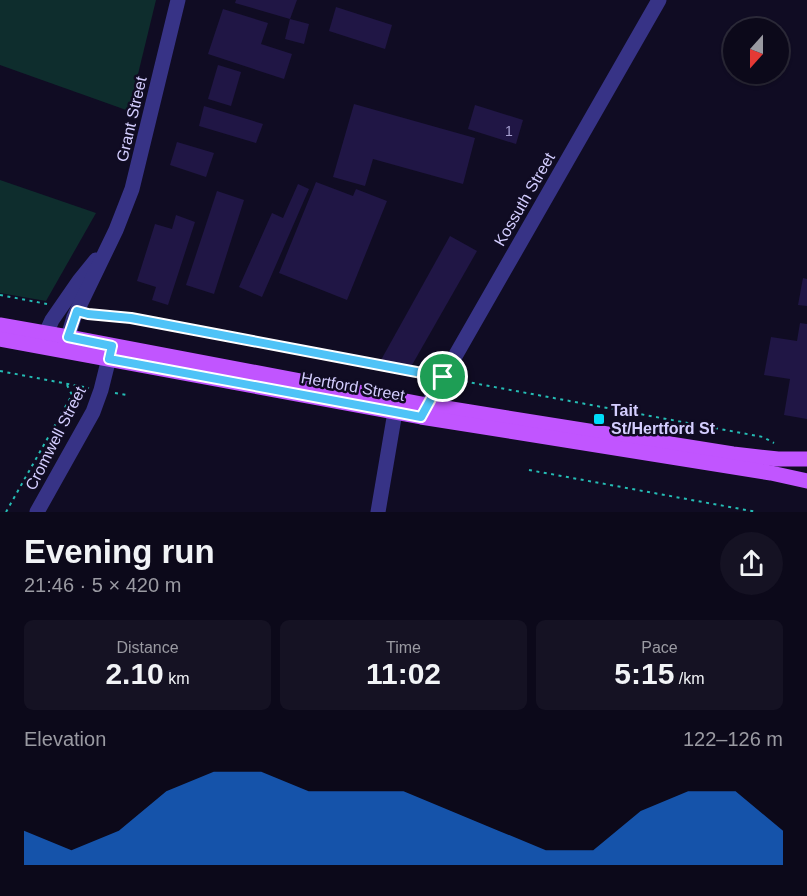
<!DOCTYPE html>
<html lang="en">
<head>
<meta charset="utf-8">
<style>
	:root { --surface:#0c091a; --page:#151223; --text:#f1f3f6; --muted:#9a9aa2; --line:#2c2a39; --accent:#1a73e8 }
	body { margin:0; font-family:Helvetica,sans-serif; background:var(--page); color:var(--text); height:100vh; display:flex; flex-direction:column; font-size:22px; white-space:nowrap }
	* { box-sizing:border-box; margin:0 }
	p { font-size:20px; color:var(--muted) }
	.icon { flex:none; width:33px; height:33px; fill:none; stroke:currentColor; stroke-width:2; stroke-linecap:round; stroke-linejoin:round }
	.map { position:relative; height:512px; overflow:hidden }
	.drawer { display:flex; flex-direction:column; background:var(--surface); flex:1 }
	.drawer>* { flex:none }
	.needle { width:39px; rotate:201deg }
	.buttons { position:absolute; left:723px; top:18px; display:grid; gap:12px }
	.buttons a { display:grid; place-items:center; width:66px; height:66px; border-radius:50%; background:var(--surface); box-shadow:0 2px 4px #0004,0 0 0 2px var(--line); font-size:30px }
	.pin { position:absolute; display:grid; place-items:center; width:51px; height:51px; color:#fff; margin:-26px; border:3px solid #fff; border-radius:50%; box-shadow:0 2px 6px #0007 }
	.round { display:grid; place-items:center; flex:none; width:63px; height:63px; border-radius:32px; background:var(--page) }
	.headline { display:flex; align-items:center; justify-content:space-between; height:102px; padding:0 24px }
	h1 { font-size:33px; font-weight:800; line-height:45px }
	.stats { display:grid; grid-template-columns:repeat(3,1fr); gap:9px; height:102px; padding:6px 24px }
	.stats div { display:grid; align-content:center; border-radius:9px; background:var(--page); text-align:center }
	.stats b { font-size:30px; font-weight:800 }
	.stats small { font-size:16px; font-weight:400 }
	.stats p { font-size:16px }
	.chart { height:168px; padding:12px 24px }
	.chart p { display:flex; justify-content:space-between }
	.chart svg { width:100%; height:108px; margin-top:6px; fill:var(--accent); opacity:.7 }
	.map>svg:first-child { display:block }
	.green { fill:#0e2d2d }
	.building { fill:#201645 }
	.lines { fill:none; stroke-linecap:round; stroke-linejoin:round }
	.path { stroke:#25bcb4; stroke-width:2; stroke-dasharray:3 4.5; stroke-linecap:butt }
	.minor { stroke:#373386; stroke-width:15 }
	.major { stroke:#c155ff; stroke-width:15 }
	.route-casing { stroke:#fff; stroke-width:12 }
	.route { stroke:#4fc3f7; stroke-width:8 }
	.poi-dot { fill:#00ddf9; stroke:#100c23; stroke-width:2 }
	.labels { text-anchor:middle; stroke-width:5; stroke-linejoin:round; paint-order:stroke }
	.number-label { font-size:14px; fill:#a7a0d0 }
	.street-label { font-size:16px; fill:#d4ceff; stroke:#100c23 }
	.poi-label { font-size:16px; font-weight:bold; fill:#d4ceff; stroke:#100c23; text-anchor:start }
</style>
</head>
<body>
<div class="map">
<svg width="807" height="512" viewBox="0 0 807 512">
	<rect width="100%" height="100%" fill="#100c23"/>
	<g class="green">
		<path d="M0 0H156L129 111 0 65Z"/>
		<path d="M0 180 96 213 46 301 0 293Z"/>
	</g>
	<g class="building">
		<path d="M236 0H297L290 19 235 3Z"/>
		<path d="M336 7 392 25 385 49 329 31Z"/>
		<path d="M223 9 268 23 261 44 292 54 284 79 208 54Z"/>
		<path d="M290 19 309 24 304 44 285 39Z"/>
		<path d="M218 65 241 72 231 106 208 99Z"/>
		<path d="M354 104 475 138 463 184 373 159 365 186 333 177Z"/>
		<path d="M475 105 523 120 516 144 468 129Z"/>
		<path d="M204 106 263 124 256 143 199 126Z"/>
		<path d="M177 142 214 153 206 177 170 165Z"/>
		<path d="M316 182 353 196 356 189 387 201 347 300 279 273Z"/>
		<path d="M298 184 309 189 262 297 239 287 272 213 283 218Z"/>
		<path d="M217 191 244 200 214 294 186 285Z"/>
		<path d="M176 215 195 222 168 305 152 300 156 287 137 281 155 224 172 229Z"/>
		<path d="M450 236 477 251 412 365 381 360Z"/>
		<path d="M803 278 807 279V306L798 305Z"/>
		<path d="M800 323 807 324V419L784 415 790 379 764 375 771 337 797 341Z"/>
	</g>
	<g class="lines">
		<g class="path">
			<path d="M0 295 47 304"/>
			<path d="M91 314 131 318 428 374"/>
			<path d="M0 371 89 388"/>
			<path d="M457 380 763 437 774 443"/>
			<path d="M115 393 127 395"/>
			<path d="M529 470 757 512"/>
			<path d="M6 512 72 395 66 383"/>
		</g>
		<g class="minor">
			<path d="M51 345 46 333 52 320 79 281 96 260"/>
			<path d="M59 346 68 337 74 317 116 230 132 189 178 0"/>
			<path d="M422 414 659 0"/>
			<path d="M37 512 93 412 101 390 112 346"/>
			<path d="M378 512 395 412"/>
		</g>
		<g class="major">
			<path d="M0 325 68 337 427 405 733 454 778 459H807"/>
			<path d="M0 339 421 417 771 473 807 481"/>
		</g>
	</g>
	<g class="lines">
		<g class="route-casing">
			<path id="route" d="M77 311 88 314 131 318 443 377 421 417 395 412 109 359 112 346 68 337Z"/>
		</g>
		<use href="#route" class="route"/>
	</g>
	<rect class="poi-dot" x="593" y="413" width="12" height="12" rx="3"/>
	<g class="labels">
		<g class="number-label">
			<text x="509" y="136">1</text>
		</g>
		<g class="street-label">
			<text transform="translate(131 119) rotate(-77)" y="6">Grant Street</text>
			<text transform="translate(524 199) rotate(-60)" y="6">Kossuth Street</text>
			<text transform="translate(353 386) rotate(10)" y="6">Hertford Street</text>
			<text transform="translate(55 438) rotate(-63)" y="6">Cromwell Street</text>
		</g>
		<g class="poi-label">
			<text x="611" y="416">Tait<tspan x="611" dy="18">St/Hertford St</tspan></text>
		</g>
	</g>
</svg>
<div class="buttons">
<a><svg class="needle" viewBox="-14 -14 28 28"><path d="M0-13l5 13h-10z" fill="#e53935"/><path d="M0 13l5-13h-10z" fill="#9a9aa2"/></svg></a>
</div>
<div class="pin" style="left:443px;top:377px;background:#1e9e55"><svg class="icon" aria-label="arrive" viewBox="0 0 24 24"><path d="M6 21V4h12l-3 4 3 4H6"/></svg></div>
</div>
<section class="drawer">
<div class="headline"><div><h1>Evening run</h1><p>21:46 · 5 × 420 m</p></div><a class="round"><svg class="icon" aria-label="share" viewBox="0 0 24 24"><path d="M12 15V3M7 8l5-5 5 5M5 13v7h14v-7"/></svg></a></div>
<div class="stats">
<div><p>Distance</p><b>2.10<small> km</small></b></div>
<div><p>Time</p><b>11:02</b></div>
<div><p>Pace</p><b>5:15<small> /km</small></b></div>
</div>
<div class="chart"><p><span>Elevation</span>122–126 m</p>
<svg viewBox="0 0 160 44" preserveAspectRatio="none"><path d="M0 44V30L10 38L20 30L30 14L40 6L50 6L60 14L70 14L80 14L90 22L100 30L110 38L120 38L130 22L140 14L150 14L160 30V44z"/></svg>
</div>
</section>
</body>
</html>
